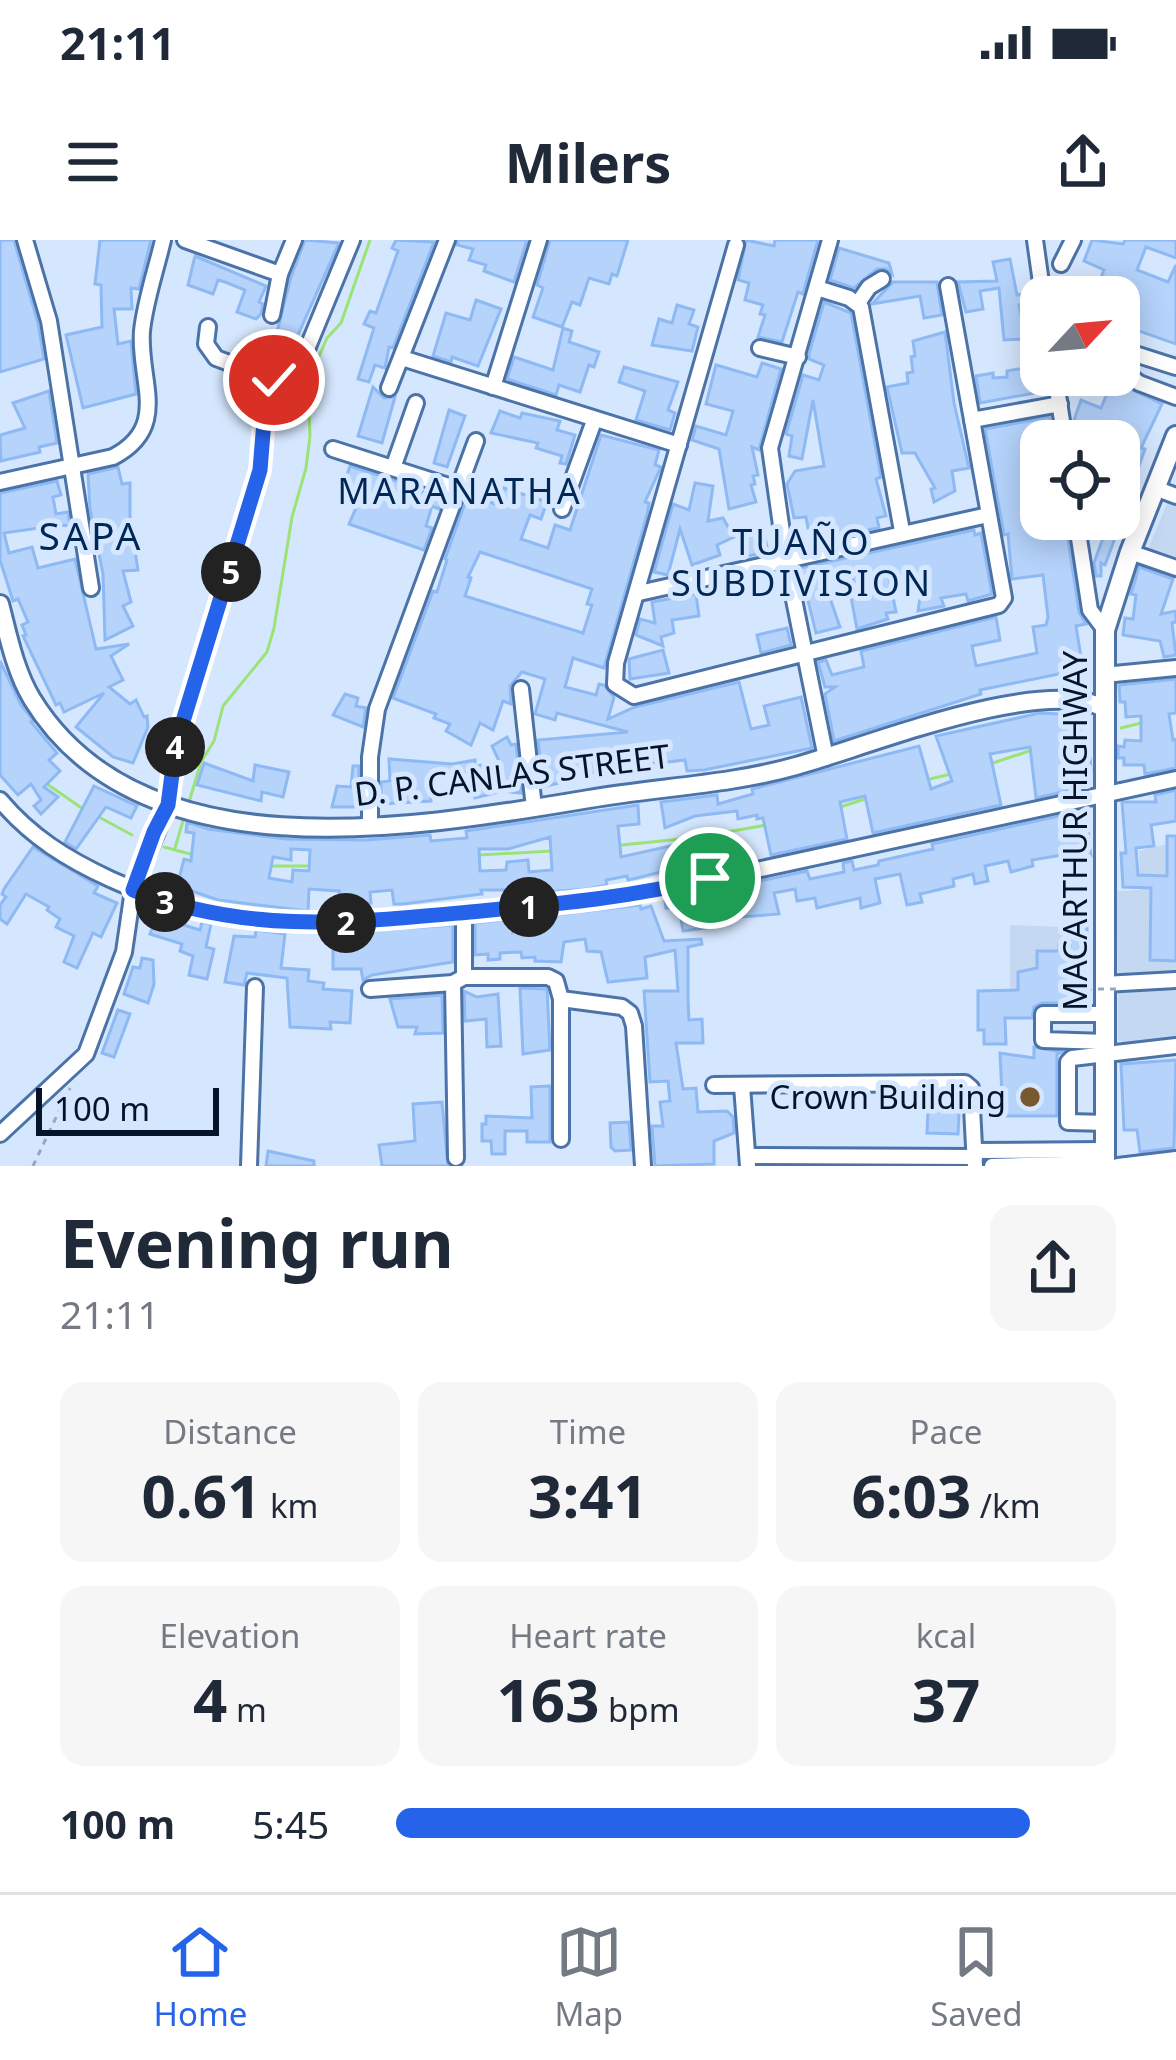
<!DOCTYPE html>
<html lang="en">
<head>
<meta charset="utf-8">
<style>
	:root { --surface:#fff; --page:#f6f6f7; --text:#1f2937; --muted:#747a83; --line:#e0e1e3; --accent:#2563eb }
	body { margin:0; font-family:"Noto Sans",sans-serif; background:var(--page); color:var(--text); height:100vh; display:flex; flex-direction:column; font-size:45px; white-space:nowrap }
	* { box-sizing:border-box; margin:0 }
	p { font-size:39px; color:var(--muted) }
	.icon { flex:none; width:66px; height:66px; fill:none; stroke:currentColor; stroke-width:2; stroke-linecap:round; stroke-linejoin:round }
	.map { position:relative; height:926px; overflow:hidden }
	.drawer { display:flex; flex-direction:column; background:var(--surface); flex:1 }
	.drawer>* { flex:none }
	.needle { width:78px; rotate:64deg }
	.controls { position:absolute; left:1020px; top:36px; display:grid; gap:24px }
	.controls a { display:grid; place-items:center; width:120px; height:120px; border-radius:24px; background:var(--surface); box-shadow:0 6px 30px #0003; font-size:60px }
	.scale { position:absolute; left:36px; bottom:30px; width:183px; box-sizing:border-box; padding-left:12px; border:6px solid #051429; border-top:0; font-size:33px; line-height:42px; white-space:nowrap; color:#051429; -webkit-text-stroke:9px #d5e7ff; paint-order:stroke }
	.pin { position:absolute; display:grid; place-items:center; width:102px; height:102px; color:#fff; margin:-51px; border:6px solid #fff; border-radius:50%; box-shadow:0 3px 12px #0007 }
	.km { position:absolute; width:60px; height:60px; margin:-30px; border-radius:50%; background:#222; color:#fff; font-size:33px; line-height:60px; text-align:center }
	.round { display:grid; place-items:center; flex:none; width:126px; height:126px; border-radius:24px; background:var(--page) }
	.headline { display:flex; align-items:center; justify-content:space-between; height:204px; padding:0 60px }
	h1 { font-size:66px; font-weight:700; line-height:90px }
	.figures { display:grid; grid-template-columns:repeat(3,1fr); gap:18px; height:204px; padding:12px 60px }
	.figures div { display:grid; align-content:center; border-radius:24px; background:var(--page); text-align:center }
	.figures b { font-size:60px; font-weight:700 }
	.figures small { font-size:33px; font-weight:400 }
	.figures p { font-size:33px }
	ul { padding:0 60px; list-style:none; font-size:39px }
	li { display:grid; grid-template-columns:192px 144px 1fr; align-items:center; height:90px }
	li i { height:30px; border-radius:15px; background:var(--accent) }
	.status { display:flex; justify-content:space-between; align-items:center; height:84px; padding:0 60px; background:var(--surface); direction:ltr }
	.status svg { height:33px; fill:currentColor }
	header { display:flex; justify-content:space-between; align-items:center; height:156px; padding:0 60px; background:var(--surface); font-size:54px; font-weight:700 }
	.menu { display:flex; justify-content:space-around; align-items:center; height:168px; border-top:3px solid var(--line); background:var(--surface); font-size:33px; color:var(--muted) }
	.menu a { display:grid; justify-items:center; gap:6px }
	.menu .current { color:var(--accent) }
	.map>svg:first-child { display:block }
	.built { fill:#c4d8f2 }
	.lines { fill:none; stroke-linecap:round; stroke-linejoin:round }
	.stream { stroke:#9be376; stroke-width:3 }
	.building { fill:#b5d3fb; stroke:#8eb9f2; stroke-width:3; fill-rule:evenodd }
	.minor-casing { stroke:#4b73a8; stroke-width:20 }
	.major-casing { stroke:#4b73a8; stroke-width:22 }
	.highway-casing { stroke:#4b73a8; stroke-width:24 }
	.path { stroke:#96a7be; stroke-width:3; stroke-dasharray:6 6; stroke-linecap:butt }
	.minor { stroke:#fff; stroke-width:14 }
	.major { stroke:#fff; stroke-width:16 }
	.highway { stroke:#fff; stroke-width:18 }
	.path-bridge { stroke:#96a7be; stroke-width:3; stroke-dasharray:6 6; stroke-linecap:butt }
	.route-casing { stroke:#fff; stroke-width:24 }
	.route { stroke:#2563eb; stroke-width:15 }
	.poi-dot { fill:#77592d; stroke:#d5e7ff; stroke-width:4.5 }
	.labels { text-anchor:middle; stroke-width:10; stroke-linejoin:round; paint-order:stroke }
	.street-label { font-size:33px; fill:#051429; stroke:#d5e7ff }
	.poi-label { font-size:33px; fill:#051429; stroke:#d5e7ff; text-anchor:end }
	.neighbourhood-label { font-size:36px; letter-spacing:3px; fill:#012756; stroke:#d5e7ff }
	.quarter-label { font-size:39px; letter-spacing:3px; fill:#012756; stroke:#d5e7ff }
</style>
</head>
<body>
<div class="status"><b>21:11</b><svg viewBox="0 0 49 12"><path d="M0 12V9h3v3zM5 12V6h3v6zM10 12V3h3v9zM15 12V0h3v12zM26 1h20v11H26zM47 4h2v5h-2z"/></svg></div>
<header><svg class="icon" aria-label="menu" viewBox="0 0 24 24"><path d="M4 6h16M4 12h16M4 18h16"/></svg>Milers<svg class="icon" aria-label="share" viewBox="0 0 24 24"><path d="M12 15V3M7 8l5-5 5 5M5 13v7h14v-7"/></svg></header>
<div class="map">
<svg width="1176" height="926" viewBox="0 0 1176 926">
	<rect width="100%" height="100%" fill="#d5e7ff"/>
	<g class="built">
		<path d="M1172 251 1176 252V332L1143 322Z"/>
		<path d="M1176 602V797L1126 803 1118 800 1117 651 1140 650 1139 611Z"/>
		<path d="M1010 685 1068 687V704H1085V767L1010 764Z"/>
	</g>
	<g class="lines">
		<g class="stream">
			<path d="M1121 488 1145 482"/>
			<path d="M990 524 1032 510"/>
			<path d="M926 540 951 534"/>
			<path d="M47 544 83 569"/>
			<path d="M189 562 201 522 214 501 223 466 267 412 274 388 292 277 306 228 310 196 308 142 327 98 341 83 370 0"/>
			<path d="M840 567 865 559"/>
			<path d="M97 576 132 595"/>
			<path d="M622 605 700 597 766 585"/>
			<path d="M164 607 194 615"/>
			<path d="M175 608 183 581"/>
			<path d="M478 615 552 611"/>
			<path d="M269 626H313"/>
		</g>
	</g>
	<g class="building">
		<path d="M0 0H14L38 83 44 119 0 132Z"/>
		<path d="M100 0H151L139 49 131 48 132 69H114L118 104 131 101 136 154 83 168 66 95 102 87 101 45 95 44Z"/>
		<path d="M305 0 339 3 293 106 275 100 291 37Z"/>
		<path d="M396 0 434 2 393 108 389 107 385 128 375 125 369 142 358 139 374 88 364 84 370 71 376 73 398 11 392 8Z"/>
		<path d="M458 0H527L514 42 484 31 486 25 469 20 473 9 457 5Z"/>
		<path d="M550 0H628L617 36 612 34 609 44 589 38 580 65 572 62 562 87 533 77 543 48 537 45Z"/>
		<path d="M746 0 774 6 775 0H818L803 54 798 52 782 102 758 97 765 75 760 74 763 65 745 60 749 43 738 40Z"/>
		<path d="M1092 0 1123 4 1125 0H1176V18L1146 7 1137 30 1168 42 1176 25V104L1119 84V57H1093L1104 30 1084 21Z"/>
		<path d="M839 8 889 23 892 34 886 29H877L854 48 830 40Z"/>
		<path d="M195 16 266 46 259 62 263 64 261 74 256 79 237 72 245 50 225 42 218 40 213 54 188 45Z"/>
		<path d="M1010 19 1017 55 1023 54 1026 64 1019 65 1026 99 1004 100 999 48 980 51 983 69 966 72 958 42 997 41 993 22Z"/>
		<path d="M893 42H937L942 75 924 78 920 56 872 64Z"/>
		<path d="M476 60 501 69 478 126 452 117 451 122 433 116 446 73 470 80Z"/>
		<path d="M824 62 851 73 881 237 876 239 886 276 877 278 879 288 835 296 832 284 808 288 806 277 794 278 787 244 795 231 824 226 813 160 802 219 789 216 792 196 786 194 803 135 819 140 824 125 809 119V114Z"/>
		<path d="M677 65 694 70 689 84 698 87 692 111 652 105 659 79 672 83Z"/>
		<path d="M563 88 572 91 569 102 599 112 594 127 589 125 580 152 559 145 556 155 507 139 514 117 553 130Z"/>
		<path d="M945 92 954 163 969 228 952 231 955 251 934 262 931 249 935 248 915 213H902L887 147 908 143 907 133 913 132 911 117 915 116 913 101Z"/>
		<path d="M762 123 781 129 759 210 752 207 758 235 753 236 755 244 751 245 756 262 729 269 719 209 692 200 696 186 726 195 733 171 706 164 716 125 757 137Z"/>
		<path d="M1041 125 1046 151 980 163 976 136 993 133V138L1007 137V131Z"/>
		<path d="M624 127 678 142 668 170 675 173 670 190 636 180 645 151 619 142Z"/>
		<path d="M1111 144 1123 149 1124 146 1162 164 1141 208 1145 209 1136 234 1119 227V201H1076L1082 183 1074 180 1081 160 1101 168Z"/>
		<path d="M373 147 384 158 395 157 382 203 358 196Z"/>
		<path d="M49 151 57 203 39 207 40 212 1 221 0 195 25 188 13 163Z"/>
		<path d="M449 170 465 176 447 227 434 223Z"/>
		<path d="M500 171 520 178 522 173 560 181 557 190 575 195 566 224 560 223 562 216 536 208 538 203 491 193Z"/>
		<path d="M1050 177 1051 201H1041V279H1065L1079 372 1086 384 1076 386 1083 429 980 450 981 454 834 501 825 454 835 447H825L818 422 826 420 832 435 864 427 861 411 996 377 1000 400 972 406 976 426 1037 413 1033 387 1046 385 1048 377 1043 335 1012 339 1008 294 1004 295 985 189Z"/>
		<path d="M601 195 659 210 655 225 661 227 645 262 649 263 647 275 604 428 573 418 565 447 596 455 599 444 604 445 614 457 608 479 635 467 739 442 751 489 769 485 764 466 801 457 812 508 704 530 687 531 685 520 634 526 635 531 625 533V530L571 534V540L543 547 538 500 628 492 557 473 555 480 535 474 545 439 522 432 510 446 511 464 503 461 493 490 480 483 471 505 446 491 450 484 434 478 436 474 393 458 433 351 437 352 447 320 445 319 466 260 471 255 498 265 504 248 547 262 541 279 530 275 521 299 548 308 555 285 570 290ZM480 312 592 349 587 364 592 365 583 393 465 356 471 338 468 337Z"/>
		<path d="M350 226 400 242 399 246 444 256 439 269 432 266 426 286 432 288 424 310 349 284 356 268 338 262Z"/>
		<path d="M118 227 122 244 130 243V279L138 330 123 331 131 362 123 366 133 386 105 400 103 334 90 269 88 234Z"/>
		<path d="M57 241 61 255 53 257 56 274 68 272 70 286 60 285 4 293 9 313 32 307 38 328 75 319 96 409 129 404 111 416 123 440 109 447 130 464 136 460 144 477 147 476 148 487 133 523 113 517 76 487 104 453 64 472 60 463 56 465 23 396 26 395 22 385 28 382 18 359 13 361 0 320V253Z"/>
		<path d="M695 243 713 246 708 281 723 278 734 297 717 305 720 315 692 325 680 289 668 335 654 332 673 264 689 270Z"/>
		<path d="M1088 279H1122L1105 325 1101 323V336H1096L1094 323 1103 298 1090 294Z"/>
		<path d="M763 288 768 312 748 316 742 292Z"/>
		<path d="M974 290 975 295 981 293 992 354 968 361 966 354 941 358 944 366 918 371 923 338H908L907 333 889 337 896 372 886 373 888 379 857 389 851 357 857 356 851 332 823 338 840 387 816 393 800 328Z"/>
		<path d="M1139 327 1173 339 1161 374 1176 371V382L1172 383 1176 415 1164 417 1160 401 1123 395 1125 378 1133 379 1136 355 1131 354Z"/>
		<path d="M696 354 699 376 672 380 674 393 661 397 663 406 636 395 640 379 655 383 652 362Z"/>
		<path d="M787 388 791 405 761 413 757 395Z"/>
		<path d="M663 410 669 433 630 439 629 419Z"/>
		<path d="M0 421 21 465 34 481 31 482 57 513 49 520 60 531 44 547 58 557 41 574 34 566 41 560 31 544 18 555 0 535Z"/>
		<path d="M1176 439V473L1169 474 1173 500 1176 499V528L1145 534 1144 525H1124V518H1118V506L1124 507 1125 500 1141 501V476L1126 477 1125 462H1120L1119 445Z"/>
		<path d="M345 454 358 458 356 466 366 468 363 487 333 475Z"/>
		<path d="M1040 473 1079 475 1081 500 1088 499 1090 514 1091 531 1084 532 1085 547 1036 558 1030 507 990 514 1001 565 873 593 865 556 840 562 847 599 771 615 763 578 757 579V575L738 579 737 571 695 576 665 588 661 562 717 555 718 564 753 554 752 549 919 506 931 549 952 541 936 496Z"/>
		<path d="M507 497 511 505 516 504 521 553 502 551 475 558 468 533H429L431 561 381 564V542L390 541 389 519 452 524 475 520V526L500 523 492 506Z"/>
		<path d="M204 523 253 541 255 525 289 532 283 557 262 552 261 561 197 545Z"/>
		<path d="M353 526H359V567H332L337 546 351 547Z"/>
		<path d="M94 546 137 566 131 578 106 567 76 609 65 602Z"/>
		<path d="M1176 550V581L1151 585 1154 606 1136 608 1138 635 1167 636V596H1176V721L1150 720 1151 648 1123 647 1121 613H1126L1122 562H1156L1155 555Z"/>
		<path d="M638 565 639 584 618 586 621 617 688 602H719L722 621 700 622 637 638 628 640 627 636 606 640 607 645 588 649 505 655V650H481L482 654 403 664H394L392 650 370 652 371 663 349 664 339 662V651L309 649 308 671 218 660 177 646 184 619 191 621 194 593 186 592 187 582 208 589 286 599 366 600 430 595 431 601 467 598 466 591ZM550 597 552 630 529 632 528 620 507 622 506 630 480 631 479 609H508ZM291 609 310 610 309 631 293 630 292 642 269 638 273 617 291 620Z"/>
		<path d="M1086 570 1091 616 1074 617V613L1032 620 1033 626 1011 632 1008 621 985 626 988 641 975 644 973 634 953 639 954 646 920 654 922 662 907 665 900 634 875 639 880 663 861 668 860 658 817 668 815 658 797 661 795 649 774 653 779 674 741 677 738 663 716 668 720 686 683 691 679 668H666L665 661 807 631 810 639 844 632 843 623 852 621 854 630 878 625 879 621 933 609 932 604Z"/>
		<path d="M33 607 98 646 94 653 117 663 101 697 93 693 77 728 64 722 74 696 56 687 60 679 47 670 49 667 26 654 7 684 0 679V665L6 657 2 654 4 649Z"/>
		<path d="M640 665 641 669 651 666 664 701 701 699 702 704 688 707V760L689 780 702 779 703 803H676L683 849 696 848 698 872 727 871 733 877 734 893 714 901V924L655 926 652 886H663L660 862 670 861 668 841 650 842 644 751H678L675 710 645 717 647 738 608 742 601 712 587 711 585 699 564 702 561 722 535 721V717L522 718 521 712 500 713V719L488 720V714L475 715V683L513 679V692L529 678Z"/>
		<path d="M159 670 176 675 174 682 200 690 202 682 211 684 206 707 214 709 207 739 189 735 193 716 180 711 182 704 150 694Z"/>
		<path d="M1070 678H1087V700H1081V763H1042L1034 767 1032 778H1005L1006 804H984V790H978V751L1018 750V732L1037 728V711H1059V705H1070Z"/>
		<path d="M453 685V722L372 735 363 740 361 729H333V693Z"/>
		<path d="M256 690 285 694 281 728 309 730 308 741 324 743 323 749 352 751 350 783 330 782 331 789 290 787 287 738 247 733 244 745 225 742 234 696 255 697Z"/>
		<path d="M142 718 153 720 154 744 148 763 124 754 133 727 140 728Z"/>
		<path d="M520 748 547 749 550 810 523 814Z"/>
		<path d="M464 751 477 757 498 754 501 806 487 807 486 779 465 781Z"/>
		<path d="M442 755 443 793 415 794 417 787H398L390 759Z"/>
		<path d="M118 770 130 774 114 817 102 813Z"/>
		<path d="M1034 807 1062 812 1057 814V876H1003L1000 813 1034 818Z"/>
		<path d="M1176 820 1174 908 1140 912 1137 890H1124L1121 824Z"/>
		<path d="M550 846V902H527V891H505V914H492L491 901H482V884H486V876L532 878 531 847Z"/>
		<path d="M943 854H960L958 894 927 893 928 870 942 871Z"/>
		<path d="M442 862 448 926H382L379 905 415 901 413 864Z"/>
		<path d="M629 882 631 910 615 911 611 907 610 883Z"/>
		<path d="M268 911 314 921V926H266Z"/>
	</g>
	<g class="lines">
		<g class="minor-casing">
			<g id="minor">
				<path d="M25 0 49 81 91 348"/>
				<path d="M185 0 280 34"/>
				<path d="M1035 0 1043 57"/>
				<path d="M736 5 616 423 615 444 634 456 999 365 1004 358 948 46"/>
				<path d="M1061 24 1073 0"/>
				<path d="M817 48 849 58 861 67 902 291"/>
				<path d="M858 63 869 47 882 39"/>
				<path d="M272 75 280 34 294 0"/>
				<path d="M208 87 206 104 216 118 274 140"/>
				<path d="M760 108 798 117"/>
				<path d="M402 118 679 205"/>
				<path d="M1176 127 1135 114 1125 122 1123 131 1139 143 1176 157"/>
				<path d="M1055 135 1065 201"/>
				<path d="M493 147 539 0"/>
				<path d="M389 148 447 0"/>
				<path d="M972 180 1060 164"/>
				<path d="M333 209 461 250"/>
				<path d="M393 228 416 163"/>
				<path d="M0 242 113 217C171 187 138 140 142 91 145 61 156 30 163 0"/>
				<path d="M1155 248 1176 256"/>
				<path d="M562 269 594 181"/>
				<path d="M1076 279 1090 370 1105 390"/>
				<path d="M1130 312 1176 328"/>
				<path d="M639 353 988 275"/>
				<path d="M1104 435 1176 428"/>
				<path d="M521 449 534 568"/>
				<path d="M826 518 786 320 770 208 830 0"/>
				<path d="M0 560C31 597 67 619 110 639 234 696 338 685 469 672 536 666 602 660 669 649L1176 539"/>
				<path d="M370 587V517L377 469 476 201"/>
				<path d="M464 737V673"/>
				<path d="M453 743 456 918"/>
				<path d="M1104 744 1176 740"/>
				<path d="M370 749 453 743 464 737H548L556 741 561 759 622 767 630 773 634 786 643 926"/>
				<path d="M561 759V899"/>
				<path d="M1106 774H1043V800L1107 802"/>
				<path d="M714 845 965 843 971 848 975 926"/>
				<path d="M742 846 748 926"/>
				<path d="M1107 883 1068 882V822L1072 818 1176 806"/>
				<path d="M0 894 86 814 124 712 133 650 168 565 176 504 260 230 264 181 274 140 307 109 352 0"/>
				<path d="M975 911 1106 910"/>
				<path d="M748 916 975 917"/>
				<path d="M249 926 255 747"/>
				<path d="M992 926 1105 923"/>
				<path d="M1118 926 1176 919"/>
			</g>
		</g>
		<g class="major-casing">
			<path id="major" d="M0 364C8 395 15 431 32 459 141 637 416 588 589 559 658 547 729 545 796 526 868 506 1039 436 1104 468"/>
		</g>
		<g class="highway-casing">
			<path id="highway" d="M1105 926V390L1130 312 1176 196"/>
		</g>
		<g class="path">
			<path d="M1086 749V741H1090"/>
			<path d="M33 926 70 848"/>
		</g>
		<use href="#minor" class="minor"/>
		<use href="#major" class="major"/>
		<use href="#highway" class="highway"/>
		<path class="path-bridge" d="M1086 749H1120"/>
	</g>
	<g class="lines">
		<g class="route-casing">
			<path id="route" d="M274 140 264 181 260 230 176 504 168 565 154 592 133 650C252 696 357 682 481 671 558 664 634 657 710 638"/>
		</g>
		<use href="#route" class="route"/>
	</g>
	<circle class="poi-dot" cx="1030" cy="857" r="12"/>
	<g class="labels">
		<g class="street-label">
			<text transform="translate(512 535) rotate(-7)" y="12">D. P. CANLAS STREET</text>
			<text transform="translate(1075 591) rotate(-90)" y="12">MACARTHUR HIGHWAY</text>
		</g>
		<g class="poi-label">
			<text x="1006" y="869">Crown Building</text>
		</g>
		<g class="neighbourhood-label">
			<text x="460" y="264">MARANATHA</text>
			<text x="802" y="315">TUAÑO<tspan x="802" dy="41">SUBDIVISION</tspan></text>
		</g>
		<g class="quarter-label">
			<text x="91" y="310">SAPA</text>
		</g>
	</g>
</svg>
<div class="controls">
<a><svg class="needle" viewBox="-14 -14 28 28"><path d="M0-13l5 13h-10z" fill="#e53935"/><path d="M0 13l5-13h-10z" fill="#747a83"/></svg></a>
<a><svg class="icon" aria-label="locate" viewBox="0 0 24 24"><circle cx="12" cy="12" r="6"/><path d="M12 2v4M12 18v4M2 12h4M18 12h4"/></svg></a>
</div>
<div class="scale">100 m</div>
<div class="pin" style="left:710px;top:638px;background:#1e9e55"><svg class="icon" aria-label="arrive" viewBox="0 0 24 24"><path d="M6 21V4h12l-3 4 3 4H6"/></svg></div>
<div class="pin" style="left:274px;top:140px;background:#d93025"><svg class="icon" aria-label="check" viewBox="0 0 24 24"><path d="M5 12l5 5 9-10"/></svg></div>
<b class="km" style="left:529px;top:667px">1</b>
<b class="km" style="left:346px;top:683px">2</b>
<b class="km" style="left:165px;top:662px">3</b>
<b class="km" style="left:175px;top:507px">4</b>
<b class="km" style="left:231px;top:332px">5</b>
</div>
<section class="drawer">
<div class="headline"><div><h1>Evening run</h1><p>21:11</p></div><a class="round"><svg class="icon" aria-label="share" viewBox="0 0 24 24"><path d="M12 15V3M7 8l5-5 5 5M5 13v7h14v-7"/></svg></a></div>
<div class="figures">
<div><p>Distance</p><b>0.61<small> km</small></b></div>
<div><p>Time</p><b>3:41</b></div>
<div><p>Pace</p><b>6:03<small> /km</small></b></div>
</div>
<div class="figures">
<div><p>Elevation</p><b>4<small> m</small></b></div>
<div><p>Heart rate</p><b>163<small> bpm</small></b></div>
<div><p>kcal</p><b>37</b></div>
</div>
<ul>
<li><b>100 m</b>5:45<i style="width:88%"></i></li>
</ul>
</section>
<nav class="menu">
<a class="current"><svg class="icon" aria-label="home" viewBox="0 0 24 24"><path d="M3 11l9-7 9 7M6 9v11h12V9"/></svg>Home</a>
<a><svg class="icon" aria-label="map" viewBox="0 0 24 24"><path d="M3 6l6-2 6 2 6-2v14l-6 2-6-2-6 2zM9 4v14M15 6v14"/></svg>Map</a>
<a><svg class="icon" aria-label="saved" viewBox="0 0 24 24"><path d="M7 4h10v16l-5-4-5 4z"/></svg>Saved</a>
</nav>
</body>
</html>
